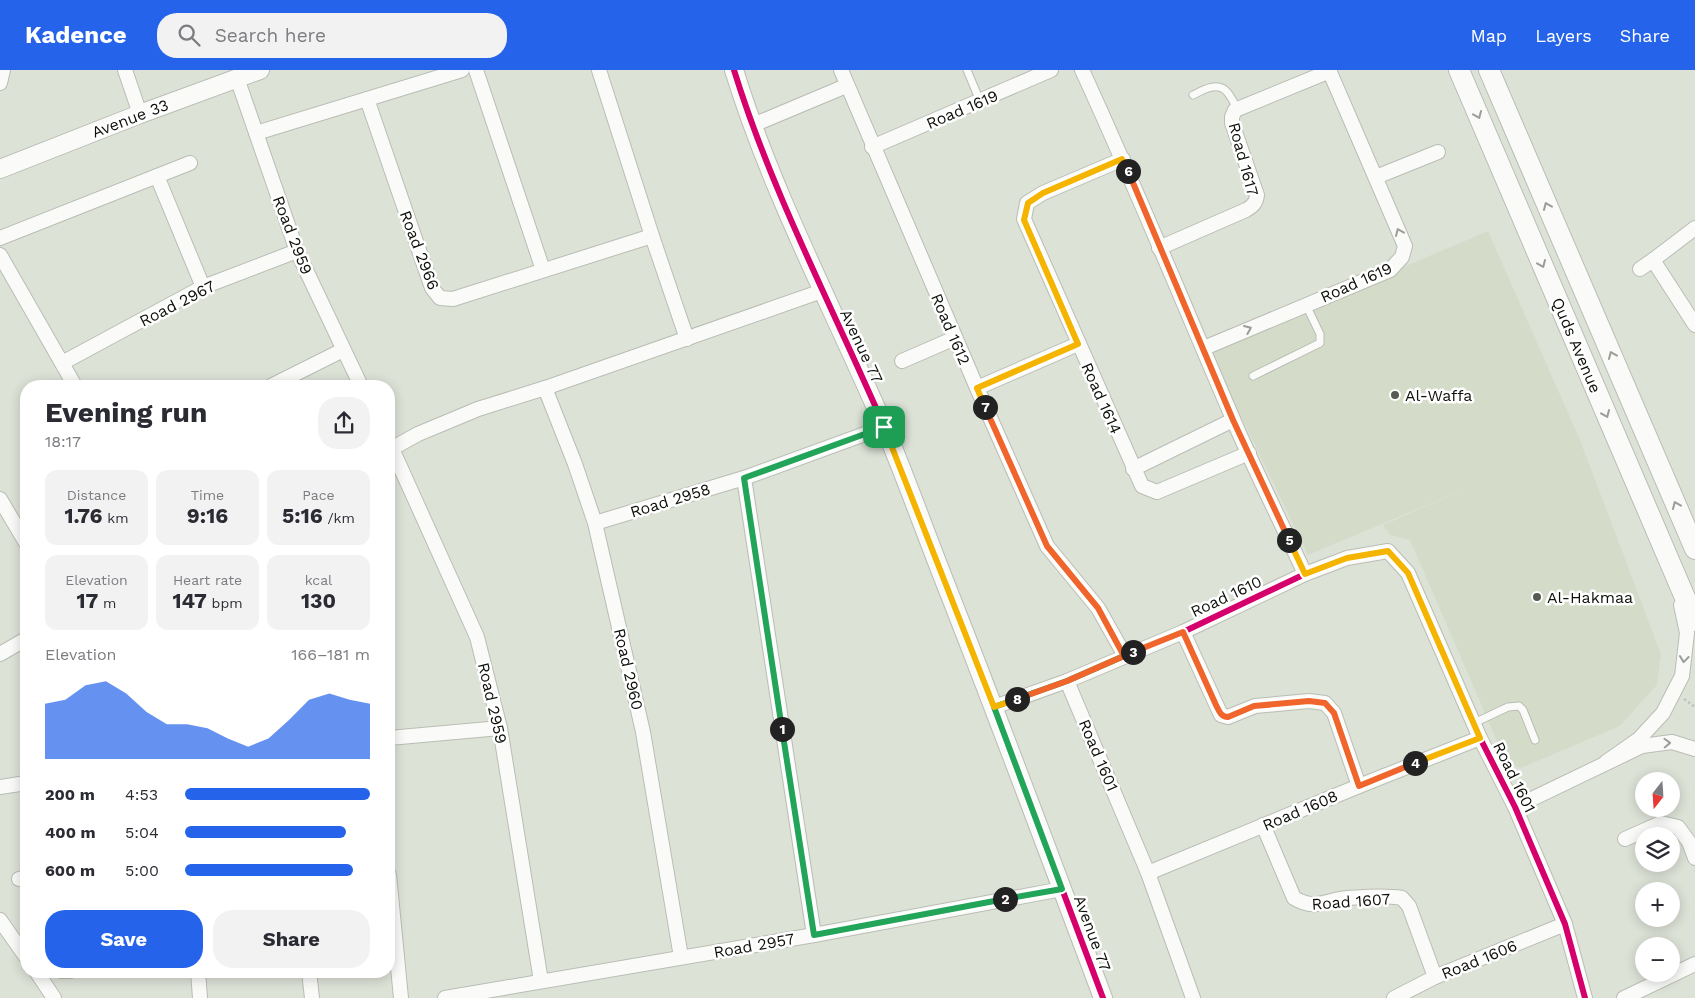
<!DOCTYPE html>
<html lang="en">
<head>
<meta charset="utf-8">
<style>
	:root { --surface:#fff; --page:#f2f2f3; --text:#2b2b33; --muted:#7c7c81; --accent:#2563eb }
	body { margin:0; font-family:"Work Sans",sans-serif; background:var(--page); color:var(--text); height:100vh; display:flex; flex-direction:column; font-size:19px; white-space:nowrap }
	* { box-sizing:border-box; margin:0 }
	p { font-size:16px; color:var(--muted) }
	.icon { flex:none; width:28px; height:28px; fill:none; stroke:currentColor; stroke-width:2; stroke-linecap:round; stroke-linejoin:round }
	.map { position:relative; flex:1; overflow:hidden }
	.panel { position:absolute; left:20px; top:310px; width:375px; height:598px; display:flex; flex-direction:column; background:var(--surface); border-radius:20px; box-shadow:0 2px 12px #0003 }
	.panel>* { flex:none }
	.needle { width:32px; rotate:197deg }
	.controls { position:absolute; left:1635px; top:702px; display:grid; gap:10px }
	.controls a { display:grid; place-items:center; width:45px; height:45px; border-radius:50%; background:var(--surface); box-shadow:0 2px 12px #0003; font-size:25px }
	.pin { position:absolute; display:grid; place-items:center; width:42px; height:42px; color:#fff; margin:-21px; border-radius:10px; box-shadow:0 2px 8px #0006 }
	.km { position:absolute; width:25px; height:25px; margin:-12px; border-radius:50%; background:#222; color:#fff; font-size:14px; line-height:25px; text-align:center }
	.round { display:grid; place-items:center; flex:none; width:52px; height:52px; border-radius:20px; background:var(--page) }
	.head { display:flex; align-items:center; justify-content:space-between; height:85px; padding:0 25px }
	h1 { font-size:28px; font-weight:700; line-height:38px }
	.metrics { display:grid; grid-template-columns:repeat(3,1fr); gap:8px; height:85px; padding:5px 25px }
	.metrics div { display:grid; align-content:center; border-radius:12px; background:var(--page); text-align:center }
	.metrics b { font-size:21px; font-weight:700 }
	.metrics small { font-size:14px; font-weight:400 }
	.metrics p { font-size:14px }
	.chart { height:140px; padding:10px 25px }
	.chart p { display:flex; justify-content:space-between }
	.chart svg { width:100%; height:90px; margin-top:5px; fill:var(--accent); opacity:.7 }
	.button { display:flex; gap:10px; margin-top:auto; padding:10px 25px }
	.button a { flex:1; height:58px; border-radius:20px; background:var(--accent); color:#fff; font-size:20px; font-weight:700; line-height:58px; text-align:center }
	.button a+a { background:var(--page); color:var(--text) }
	ul { padding:0 25px; list-style:none; font-size:16px }
	li { display:grid; grid-template-columns:80px 60px 1fr; align-items:center; height:38px }
	li i { height:12px; border-radius:6px; background:var(--accent) }
	header { display:flex; align-items:center; gap:30px; box-sizing:border-box; height:70px; padding:0 25px; background:var(--accent); color:#fff }
	header strong { font-size:24px }
	nav { display:flex; gap:28px; margin-inline-start:auto; font-size:18px }
	.search { width:350px; height:45px; background:var(--page); display:flex; align-items:center; gap:12px; box-sizing:border-box; padding:0 18px; border-radius:20px; color:var(--muted); font-size:19px }
	.map>svg:first-child { display:block }
	.built { fill:#d4dcc9 }
	.lines { fill:none; stroke-linecap:round; stroke-linejoin:round }
	.service-casing { stroke:#b9bdb4; stroke-width:9 }
	.minor-casing { stroke:#b9bdb4; stroke-width:16 }
	.tertiary-casing { stroke:#b9bdb4; stroke-width:20 }
	.secondary-casing { stroke:#b9bdb4; stroke-width:22 }
	.path { stroke:#c1c3be; stroke-width:2.5; stroke-dasharray:2.5 2.5; stroke-linecap:butt }
	.service { stroke:#fafbf9; stroke-width:7 }
	.minor { stroke:#fafbf9; stroke-width:14 }
	.tertiary { stroke:#fafbf9; stroke-width:18 }
	.secondary { stroke:#fafbf9; stroke-width:20 }
	.cycleway-casing { stroke:#fff; stroke-width:9 }
	.cycleway { stroke:#d6006c; stroke-width:6 }
	.oneway { stroke:#9c9d99 }
	.split-1-casing { stroke:#fff; stroke-width:10 }
	.split-2-casing { stroke:#fff; stroke-width:10 }
	.split-3-casing { stroke:#fff; stroke-width:10 }
	.split-4-casing { stroke:#fff; stroke-width:10 }
	.split-5-casing { stroke:#fff; stroke-width:10 }
	.split-6-casing { stroke:#fff; stroke-width:10 }
	.split-7-casing { stroke:#fff; stroke-width:10 }
	.split-8-casing { stroke:#fff; stroke-width:10 }
	.split-9-casing { stroke:#fff; stroke-width:10 }
	.split-1 { stroke:#22a559; stroke-width:6 }
	.split-2 { stroke:#22a559; stroke-width:6 }
	.split-3 { stroke:#22a559; stroke-width:6 }
	.split-4 { stroke:#f0652b; stroke-width:6 }
	.split-5 { stroke:#f5b400; stroke-width:6 }
	.split-6 { stroke:#f0652b; stroke-width:6 }
	.split-7 { stroke:#f5b400; stroke-width:6 }
	.split-8 { stroke:#f0652b; stroke-width:6 }
	.split-9 { stroke:#f5b400; stroke-width:6 }
	.poi-dot { fill:#565a52; stroke:#fff; stroke-width:2 }
	.labels { text-anchor:middle; stroke-width:5; stroke-linejoin:round; paint-order:stroke }
	.street-label { font-size:16px; fill:#0e110a; stroke:#fff }
	.poi-label { font-size:16px; fill:#0e110a; stroke:#fff; text-anchor:start }
</style>
</head>
<body>
<header>
<strong>Kadence</strong>
<div class="search"><svg class="icon" aria-label="search" viewBox="0 0 24 24"><circle cx="10" cy="10" r="6"/><path d="M15 15l6 6"/></svg>Search here</div>
<nav><a>Map</a><a>Layers</a><a>Share</a></nav>
</header>
<div class="map">
<svg width="1695" height="928" viewBox="0 0 1695 928">
	<rect width="100%" height="100%" fill="#dde2d7"/>
	<path class="built" d="M1488 161 1580 370 1661 584 1657 615 1620 656 1521 698 1506 692 1410 470 1390 465 1383 455 1468 418 1308 485 1209 280Z"/>
	<g class="lines">
		<g class="service-casing">
			<g id="service">
				<path d="M967 0 980 31"/>
				<path d="M1193 25C1203 20 1218 11 1227 22 1231 26 1234 34 1238 39"/>
				<path d="M1253 306 1320 273V264L1306 235"/>
				<path d="M1474 653 1508 637 1519 636 1523 640 1535 670"/>
			</g>
		</g>
		<g class="minor-casing">
			<g id="minor">
				<path d="M125 0 140 44"/>
				<path d="M476 0 543 200"/>
				<path d="M599 0 652 166 687 269"/>
				<path d="M841 0 977 318 1047 476 1098 538 1125 586"/>
				<path d="M1082 0C1135 115 1183 233 1233 349 1255 401 1281 452 1305 504"/>
				<path d="M237 8 297 181 361 316"/>
				<path d="M0 13 3 0"/>
				<path d="M367 29 432 218 440 228 453 229 652 166"/>
				<path d="M753 55 846 16"/>
				<path d="M256 63 462 0"/>
				<path d="M872 77 1051 0"/>
				<path d="M1123 89 1043 123 1027 133 1024 149 1142 416 1157 422 1249 383"/>
				<path d="M157 106 203 217"/>
				<path d="M1376 107 1438 82"/>
				<path d="M0 168 190 93"/>
				<path d="M1159 178 1246 140C1253 136 1256 133 1257 125L1232 53V47L1235 40 1330 1"/>
				<path d="M0 185 75 316"/>
				<path d="M1653 190 1695 158"/>
				<path d="M1640 199 1653 190 1695 255"/>
				<path d="M1204 278 1390 200 1402 187 1405 176 1329 0"/>
				<path d="M902 291 955 268"/>
				<path d="M62 293 203 217 297 181"/>
				<path d="M271 316 343 280"/>
				<path d="M545 318 575 394 595 453 643 662 681 887"/>
				<path d="M977 318 1078 274"/>
				<path d="M389 372 477 567 500 658 541 911"/>
				<path d="M389 380 418 364 478 339 545 318 822 221"/>
				<path d="M1133 399 1233 350"/>
				<path d="M744 408 814 865"/>
				<path d="M0 429 26 473"/>
				<path d="M595 453 744 408 884 357"/>
				<path d="M1183 562 1221 645 1228 647 1255 636 1309 631 1325 633 1334 643 1359 716"/>
				<path d="M0 584 26 569"/>
				<path d="M1067 611 1148 803 1193 928"/>
				<path d="M994 637 1067 611 1183 562 1305 504 1347 488 1388 481 1408 503 1480 668 1515 737 1565 854 1585 928"/>
				<path d="M389 668 500 658"/>
				<path d="M1606 692 1639 669 1663 643 1682 606 1687 563 1681 535"/>
				<path d="M0 717 26 713"/>
				<path d="M1515 737 1642 676 1672 672 1695 679"/>
				<path d="M1263 755 1294 828C1316 841 1325 830 1347 828 1365 827 1384 825 1402 828L1409 836 1435 907"/>
				<path d="M1625 769 1661 753 1678 757 1689 772 1695 788"/>
				<path d="M1148 803 1359 716 1480 668"/>
				<path d="M389 805 401 928"/>
				<path d="M19 809 26 808"/>
				<path d="M0 850 26 887"/>
				<path d="M36 901 54 928"/>
				<path d="M61 901H70"/>
				<path d="M198 901 200 928"/>
				<path d="M309 901 312 928"/>
				<path d="M445 928 814 865 1062 819"/>
				<path d="M1394 928 1435 907 1565 854"/>
				<path d="M1624 928 1695 894"/>
			</g>
		</g>
		<g class="tertiary-casing">
			<g id="tertiary">
				<path d="M734 0C772 123 833 238 884 356 906 408 925 462 946 515 1000 652 1051 790 1103 928"/>
				<path d="M0 99 140 44 260 0"/>
			</g>
		</g>
		<g class="secondary-casing">
			<g id="secondary">
				<path d="M1459 0 1695 551"/>
				<path d="M1489 0 1695 479"/>
			</g>
		</g>
		<path class="path" d="M1684 629 1695 637"/>
		<use href="#service" class="service"/>
		<use href="#minor" class="minor"/>
		<use href="#tertiary" class="tertiary"/>
		<use href="#secondary" class="secondary"/>
		<g class="cycleway-casing">
			<g id="cycleway">
				<path d="M734 0C772 123 833 238 884 356 906 408 925 462 946 515 1000 652 1051 790 1103 928"/>
				<path d="M994 637 1067 611 1183 562 1305 504 1347 488 1388 481 1408 503 1480 668 1515 737 1565 854 1585 928"/>
			</g>
		</g>
		<use href="#cycleway" class="cycleway"/>
	</g>
	<defs><path id="oneway-chevron" d="M-2-3.5L2.5 0L-2 3.5" fill="none" stroke-width="1.6" stroke-linecap="round" stroke-linejoin="round" transform="scale(1.25)"/></defs>
	<g class="oneway">
		<use href="#oneway-chevron" transform="translate(1478 45) rotate(67)"/>
		<use href="#oneway-chevron" transform="translate(1547 136) rotate(-113)"/>
		<use href="#oneway-chevron" transform="translate(1399 162) rotate(-113)"/>
		<use href="#oneway-chevron" transform="translate(1542 194) rotate(67)"/>
		<use href="#oneway-chevron" transform="translate(1248 259) rotate(-23)"/>
		<use href="#oneway-chevron" transform="translate(1612 285) rotate(-113)"/>
		<use href="#oneway-chevron" transform="translate(1606 344) rotate(67)"/>
		<use href="#oneway-chevron" transform="translate(1676 435) rotate(-113)"/>
		<use href="#oneway-chevron" transform="translate(1684 589) rotate(96)"/>
		<use href="#oneway-chevron" transform="translate(1667 673) rotate(-2)"/>
	</g>
	<g class="lines">
		<g class="split-1-casing">
			<path id="split-1" d="M782 659 744 408 884 357"/>
		</g>
		<g class="split-2-casing">
			<path id="split-2" d="M782 659 814 865 1005 829"/>
		</g>
		<g class="split-3-casing">
			<path id="split-3" d="M1005 829 1062 819 994 637 1067 611 1133 582"/>
		</g>
		<g class="split-4-casing">
			<path id="split-4" d="M1133 582 1183 562 1216 635C1219 641 1221 647 1228 647L1254 636 1309 631 1325 633 1334 643 1359 716 1415 693"/>
		</g>
		<g class="split-5-casing">
			<path id="split-5" d="M1289 470 1305 504 1347 488 1388 481 1408 503 1480 668 1415 693"/>
		</g>
		<g class="split-6-casing">
			<path id="split-6" d="M1128 101 1233 350 1289 470"/>
		</g>
		<g class="split-7-casing">
			<path id="split-7" d="M985 337 977 318 1078 274 1024 150 1028 133 1043 123 1122 89 1128 101"/>
		</g>
		<g class="split-8-casing">
			<path id="split-8" d="M985 337 1047 476 1098 538 1124 586 1067 611 1017 629"/>
		</g>
		<g class="split-9-casing">
			<path id="split-9" d="M884 357 994 637 1017 629"/>
		</g>
		<use href="#split-1" class="split-1"/>
		<use href="#split-2" class="split-2"/>
		<use href="#split-3" class="split-3"/>
		<use href="#split-4" class="split-4"/>
		<use href="#split-5" class="split-5"/>
		<use href="#split-6" class="split-6"/>
		<use href="#split-7" class="split-7"/>
		<use href="#split-8" class="split-8"/>
		<use href="#split-9" class="split-9"/>
	</g>
	<g class="poi-dot">
		<circle cx="1395" cy="325" r="5"/>
		<circle cx="1537" cy="527" r="5"/>
	</g>
	<g class="labels">
		<g class="street-label">
			<text transform="translate(962 39) rotate(-23)" y="6">Road 1619</text>
			<text transform="translate(130 48) rotate(-21)" y="6">Avenue 33</text>
			<text transform="translate(1244 89) rotate(75)" y="6">Road 1617</text>
			<text transform="translate(293 165) rotate(69)" y="6">Road 2959</text>
			<text transform="translate(420 180) rotate(69)" y="6">Road 2966</text>
			<text transform="translate(1356 212) rotate(-24)" y="6">Road 1619</text>
			<text transform="translate(177 233) rotate(-27)" y="6">Road 2967</text>
			<text transform="translate(951 259) rotate(67)" y="6">Road 1612</text>
			<text transform="translate(1577 275) rotate(67)" y="6">Quds Avenue</text>
			<text transform="translate(862 276) rotate(65)" y="6">Avenue 77</text>
			<text transform="translate(1102 328) rotate(66)" y="6">Road 1614</text>
			<text transform="translate(670 430) rotate(-17)" y="6">Road 2958</text>
			<text transform="translate(1226 526) rotate(-25)" y="6">Road 1610</text>
			<text transform="translate(629 599) rotate(77)" y="6">Road 2960</text>
			<text transform="translate(493 633) rotate(77)" y="6">Road 2959</text>
			<text transform="translate(1099 685) rotate(67)" y="6">Road 1601</text>
			<text transform="translate(1515 707) rotate(64)" y="6">Road 1601</text>
			<text transform="translate(1300 740) rotate(-23)" y="6">Road 1608</text>
			<text transform="translate(1351 831) rotate(-4)" y="6">Road 1607</text>
			<text transform="translate(1093 863) rotate(70)" y="6">Avenue 77</text>
			<text transform="translate(754 875) rotate(-10)" y="6">Road 2957</text>
			<text transform="translate(1479 889) rotate(-22)" y="6">Road 1606</text>
		</g>
		<g class="poi-label">
			<text x="1405" y="331">Al-Waffa</text>
			<text x="1547" y="533">Al-Hakmaa</text>
		</g>
	</g>
</svg>
<div class="controls">
<a><svg class="needle" viewBox="-14 -14 28 28"><path d="M0-13l5 13h-10z" fill="#e53935"/><path d="M0 13l5-13h-10z" fill="#7c7c81"/></svg></a>
<a><svg class="icon" aria-label="layers" viewBox="0 0 24 24"><path d="M12 4l9 5-9 5-9-5zM3 14l9 5 9-5"/></svg></a>
<a>+</a>
<a>−</a>
</div>
<div class="pin" style="left:884px;top:357px;background:#1e9e55"><svg class="icon" aria-label="arrive" viewBox="0 0 24 24"><path d="M6 21V4h12l-3 4 3 4H6"/></svg></div>
<b class="km" style="left:782px;top:659px">1</b>
<b class="km" style="left:1005px;top:829px">2</b>
<b class="km" style="left:1133px;top:582px">3</b>
<b class="km" style="left:1415px;top:693px">4</b>
<b class="km" style="left:1289px;top:470px">5</b>
<b class="km" style="left:1128px;top:101px">6</b>
<b class="km" style="left:985px;top:337px">7</b>
<b class="km" style="left:1017px;top:629px">8</b>
<section class="panel">
<div class="head"><div><h1>Evening run</h1><p>18:17</p></div><a class="round"><svg class="icon" aria-label="share" viewBox="0 0 24 24"><path d="M12 15V3M7 8l5-5 5 5M5 13v7h14v-7"/></svg></a></div>
<div class="metrics">
<div><p>Distance</p><b>1.76<small> km</small></b></div>
<div><p>Time</p><b>9:16</b></div>
<div><p>Pace</p><b>5:16<small> /km</small></b></div>
</div>
<div class="metrics">
<div><p>Elevation</p><b>17<small> m</small></b></div>
<div><p>Heart rate</p><b>147<small> bpm</small></b></div>
<div><p>kcal</p><b>130</b></div>
</div>
<div class="chart"><p><span>Elevation</span>166–181 m</p>
<svg viewBox="0 0 160 44" preserveAspectRatio="none"><path d="M0 44V17L10 15L20 8L30 6L40 12L50 21L60 27L70 27L80 29L90 34L100 38L110 34L120 25L130 15L140 12L150 15L160 17V44z"/></svg>
</div>
<ul>
<li><b>200 m</b>4:53<i style="width:100%"></i></li>
<li><b>400 m</b>5:04<i style="width:87%"></i></li>
<li><b>600 m</b>5:00<i style="width:91%"></i></li>
</ul>
<div class="button"><a>Save</a><a>Share</a></div>
</section>
</div>
</body>
</html>
